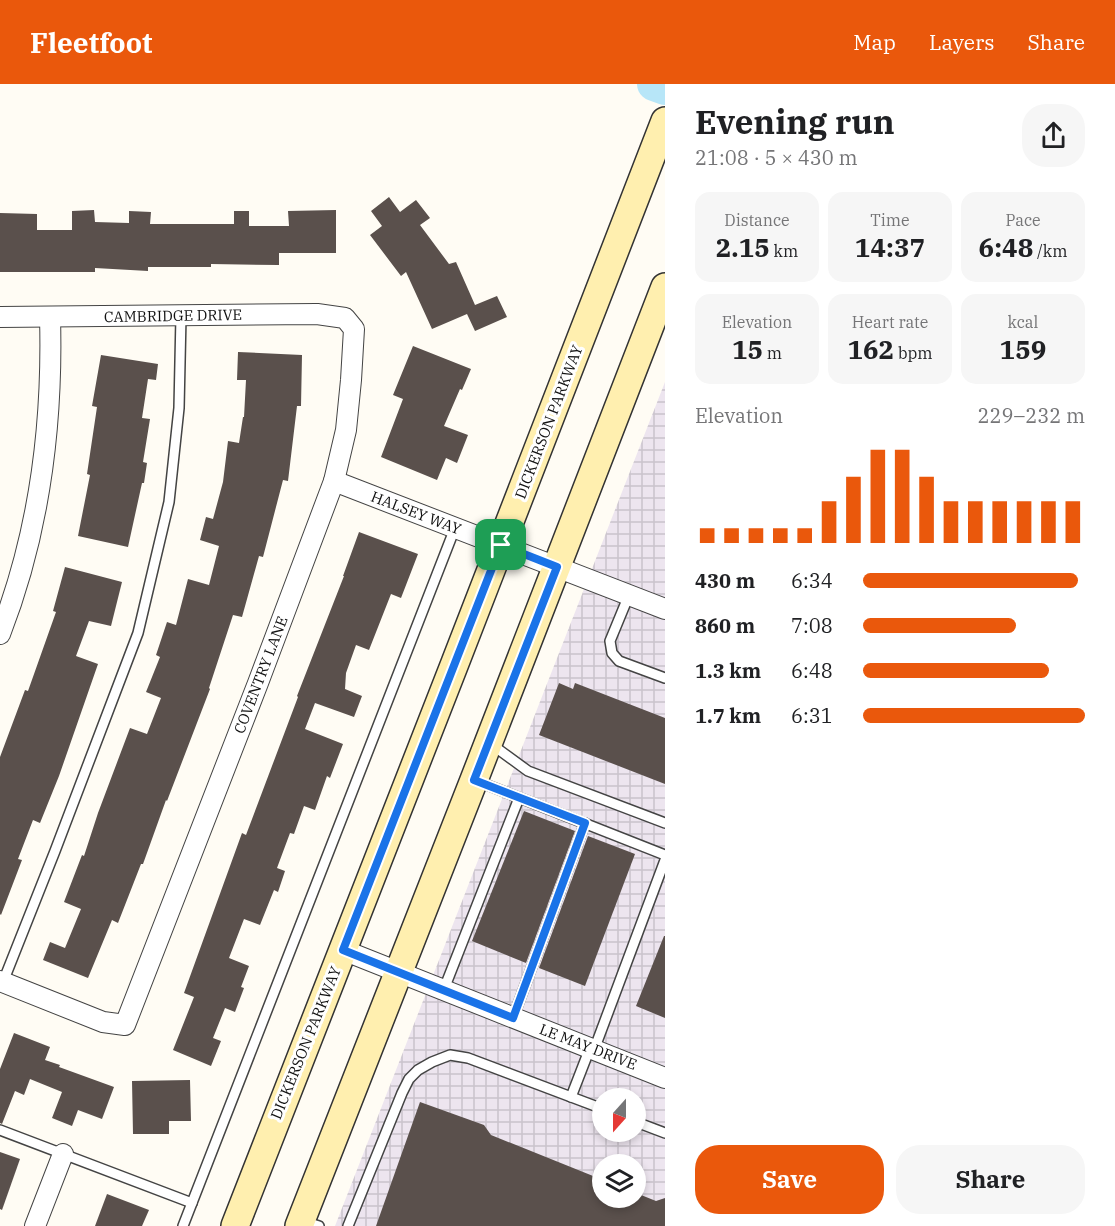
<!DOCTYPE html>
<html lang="en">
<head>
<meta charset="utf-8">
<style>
	:root { --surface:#fff; --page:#f6f6f6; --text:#202124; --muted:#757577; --accent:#ea580c }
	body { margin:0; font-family:"IBM Plex Serif",serif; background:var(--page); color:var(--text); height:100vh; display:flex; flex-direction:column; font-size:22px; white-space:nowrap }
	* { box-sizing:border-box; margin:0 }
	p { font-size:20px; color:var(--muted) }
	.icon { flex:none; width:33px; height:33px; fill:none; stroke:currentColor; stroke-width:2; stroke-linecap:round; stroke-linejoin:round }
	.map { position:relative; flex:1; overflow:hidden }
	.side { display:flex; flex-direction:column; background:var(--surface); width:450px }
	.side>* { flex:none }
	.needle { width:39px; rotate:201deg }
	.buttons { position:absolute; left:592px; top:1004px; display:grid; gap:12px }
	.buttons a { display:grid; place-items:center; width:54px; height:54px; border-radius:50%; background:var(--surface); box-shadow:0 3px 9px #0003; font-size:30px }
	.pin { position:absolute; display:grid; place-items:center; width:51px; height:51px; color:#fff; margin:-26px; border-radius:12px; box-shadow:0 3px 9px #0006 }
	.round { display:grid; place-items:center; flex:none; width:63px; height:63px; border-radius:24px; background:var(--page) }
	.overview { display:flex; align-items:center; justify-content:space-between; height:102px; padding:0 30px }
	h1 { font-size:33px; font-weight:800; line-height:45px }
	.metrics { display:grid; grid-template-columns:repeat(3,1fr); gap:9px; height:102px; padding:6px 30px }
	.metrics div { display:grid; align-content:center; border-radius:15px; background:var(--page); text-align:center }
	.metrics b { font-size:26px; font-weight:800 }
	.metrics small { font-size:16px; font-weight:400 }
	.metrics p { font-size:16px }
	.chart { height:168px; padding:12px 30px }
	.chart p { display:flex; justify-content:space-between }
	.chart svg { width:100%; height:108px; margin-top:6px; stroke:var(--accent); stroke-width:6 }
	.action { display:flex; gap:12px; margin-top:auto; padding:12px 30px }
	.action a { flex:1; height:69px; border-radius:24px; background:var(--accent); color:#fff; font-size:24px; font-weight:800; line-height:69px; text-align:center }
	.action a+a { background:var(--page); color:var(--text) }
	ul { padding:0 30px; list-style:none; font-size:20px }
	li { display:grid; grid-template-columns:96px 72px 1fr; align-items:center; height:45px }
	li i { height:15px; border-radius:8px; background:var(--accent) }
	header { display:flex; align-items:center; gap:36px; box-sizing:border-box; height:84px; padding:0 30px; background:var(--accent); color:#fff }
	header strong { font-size:28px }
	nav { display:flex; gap:33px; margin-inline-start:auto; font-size:21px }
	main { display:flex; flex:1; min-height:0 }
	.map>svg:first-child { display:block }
	.industrial { fill:url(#industrial-grid); fill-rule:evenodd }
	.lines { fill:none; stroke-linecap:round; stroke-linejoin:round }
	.river { stroke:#b7e6f8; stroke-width:34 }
	.building { fill:#5a504c }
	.service-casing { stroke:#444; stroke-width:12 }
	.minor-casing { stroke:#444; stroke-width:22 }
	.secondary-casing { stroke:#333; stroke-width:30 }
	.service { stroke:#fff; stroke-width:9 }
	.minor { stroke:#fff; stroke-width:20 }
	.secondary { stroke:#ffefaf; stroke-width:27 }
	.route-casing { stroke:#fff; stroke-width:12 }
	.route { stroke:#1a73e8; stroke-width:8 }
	.labels { text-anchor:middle; stroke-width:6; stroke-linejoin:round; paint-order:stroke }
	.street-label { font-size:15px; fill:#111; stroke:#fff }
</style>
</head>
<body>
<header>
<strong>Fleetfoot</strong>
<nav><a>Map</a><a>Layers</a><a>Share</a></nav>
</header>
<main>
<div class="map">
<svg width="665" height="1142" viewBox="0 0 665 1142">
	<defs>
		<pattern id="industrial-grid" width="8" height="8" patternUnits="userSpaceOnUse" patternTransform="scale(1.5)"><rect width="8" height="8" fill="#ede5ef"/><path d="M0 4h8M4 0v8" fill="none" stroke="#cac3cc"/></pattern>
	</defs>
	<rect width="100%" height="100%" fill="#fffcf4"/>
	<path class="industrial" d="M665 298V1142H335ZM603 1014H636V1047H603ZM603 1080H636V1113H603Z"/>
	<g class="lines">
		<path class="river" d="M654 0 665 4"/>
	</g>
	<g class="building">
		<path d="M389 113 400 128 416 116 430 134 420 141 449 180 456 178 475 221 497 212 507 233 475 247 467 230 432 245 406 188 401 192 370 151 382 142 371 127Z"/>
		<path d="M94 126 95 138 129 139V127L151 128 150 140H234V127H249V142H289L288 127 336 126V169H279V181L211 180V183H148V187L95 184V188H0V129L37 130V146H72V127Z"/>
		<path d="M413 262 471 285 462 306 460 305 444 342 468 351 457 379 446 374 437 396 381 373 403 315 393 311Z"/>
		<path d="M238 268 302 271 301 322H297L288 397 283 396 263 473 259 472 242 533 233 531 209 604 210 605 167 717 166 716 143 780H141L118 839 112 836 88 894 43 876 50 858 65 864 81 825 64 818 82 771 84 772 98 729 130 644 147 650 161 614 146 608 160 573 156 571 167 538 176 541 188 495 209 501 219 462 200 456 206 433 213 435 223 398 228 357 239 359 243 333H244L246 296H237Z"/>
		<path d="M101 271 158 280 156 296 148 295 142 334 150 335 143 378 147 379 144 399H142L128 463 78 452 90 391 87 390 97 323 92 322Z"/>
		<path d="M359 448 418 470 401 514 391 510 369 566 356 561 346 589 345 605 362 612 354 633 315 619 305 645 343 660 330 694 327 692 315 726 304 722 294 750 290 749 277 784 285 787 278 808 274 806 260 841 244 835 229 874 249 882 241 903 244 904 235 928 225 924 213 954 221 957 211 982 173 966 194 913 184 909 242 749 246 751 298 613 297 612 344 492H343Z"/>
		<path d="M65 483 122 498 111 542 89 537 76 572 98 580 59 692 40 739 33 736 18 775 22 776 1 831 0 830V673L25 606 28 607 56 528 53 527Z"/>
		<path d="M559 599 573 605 575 599 665 634V700L539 651Z"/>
		<path d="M524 727 575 747 526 879 472 857Z"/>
		<path d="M588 752 635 770 585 902 539 884Z"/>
		<path d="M664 852H665V934L636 922Z"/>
		<path d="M14 949 50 963 45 976 60 981 59 983 114 1003 102 1035 78 1026 72 1042 52 1034 62 1008 30 995 24 1011 15 1007 2 1040 0 1039V985Z"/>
		<path d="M190 996 191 1037H169V1050H133L132 997Z"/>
		<path d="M420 1018 484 1041 491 1051 603 1096V1113H636V1109L656 1117 665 1114V1142H376Z"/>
		<path d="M0 1068 20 1075 2 1126 0 1125Z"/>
		<path d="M107 1110 149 1126 142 1142H95Z"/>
	</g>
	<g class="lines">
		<g class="service-casing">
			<g id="service">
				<path d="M629 511 610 557 612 569 619 577 665 594"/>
				<path d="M491 660 528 687 665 739"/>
				<path d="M477 697 665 771"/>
				<path d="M3 898 55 767 138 549 169 418 179 324 181 232"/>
				<path d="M444 905 519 714"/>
				<path d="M513 934 585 739"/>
				<path d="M594 966 665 776"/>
				<path d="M571 1013 590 964"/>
				<path d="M636 1038 665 1049"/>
				<path d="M0 1046 192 1119"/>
				<path d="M303 1137 319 1142"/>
				<path d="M183 1142 455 444"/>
				<path d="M348 1142 402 1009 409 995 418 986 432 978 450 971 468 974 603 1025"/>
			</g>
		</g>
		<g class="minor-casing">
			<g id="minor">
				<path d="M0 233 317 230 345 234 354 245 351 296 346 346 334 397 258 599 125 941 103 938 0 897"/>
				<path d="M334 397 665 525"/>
				<path d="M0 550C39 450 53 340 50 233"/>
				<path d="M343 866 665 994"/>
				<path d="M35 1142 63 1070"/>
			</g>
		</g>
		<g class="secondary-casing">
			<g id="secondary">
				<path d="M235 1142 455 579 665 37"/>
				<path d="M299 1142 474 696 665 203"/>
			</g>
		</g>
		<use href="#service" class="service"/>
		<use href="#minor" class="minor"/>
		<use href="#secondary" class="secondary"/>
	</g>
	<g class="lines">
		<g class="route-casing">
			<path id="route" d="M501 461 557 483 474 696 585 739 513 934 343 866Z"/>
		</g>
		<use href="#route" class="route"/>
	</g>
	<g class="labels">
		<g class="street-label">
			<text transform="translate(173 232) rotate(-1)" y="5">CAMBRIDGE DRIVE</text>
			<text transform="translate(549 338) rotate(-69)" y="5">DICKERSON PARKWAY</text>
			<text transform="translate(416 429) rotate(21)" y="5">HALSEY WAY</text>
			<text transform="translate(261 591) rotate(-69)" y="5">COVENTRY LANE</text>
			<text transform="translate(306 959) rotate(-68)" y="5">DICKERSON PARKWAY</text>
			<text transform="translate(588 963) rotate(21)" y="5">LE MAY DRIVE</text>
		</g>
	</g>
</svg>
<div class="buttons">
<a><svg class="needle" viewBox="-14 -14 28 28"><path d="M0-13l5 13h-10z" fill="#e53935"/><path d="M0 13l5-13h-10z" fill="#757577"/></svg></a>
<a><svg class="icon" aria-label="layers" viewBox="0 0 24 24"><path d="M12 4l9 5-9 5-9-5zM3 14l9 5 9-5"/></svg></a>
</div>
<div class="pin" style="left:501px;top:461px;background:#1e9e55"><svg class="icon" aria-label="arrive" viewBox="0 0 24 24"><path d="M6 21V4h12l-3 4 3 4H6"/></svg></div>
</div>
<section class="side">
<div class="overview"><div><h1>Evening run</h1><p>21:08 · 5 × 430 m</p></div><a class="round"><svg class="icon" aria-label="share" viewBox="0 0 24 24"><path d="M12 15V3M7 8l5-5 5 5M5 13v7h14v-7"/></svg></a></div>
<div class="metrics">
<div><p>Distance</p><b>2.15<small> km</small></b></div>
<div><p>Time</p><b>14:37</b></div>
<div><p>Pace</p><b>6:48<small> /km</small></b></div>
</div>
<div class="metrics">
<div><p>Elevation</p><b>15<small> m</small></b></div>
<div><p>Heart rate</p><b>162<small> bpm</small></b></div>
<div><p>kcal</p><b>159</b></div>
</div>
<div class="chart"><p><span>Elevation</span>229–232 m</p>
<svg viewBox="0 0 160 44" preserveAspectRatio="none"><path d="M5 44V38M15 44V38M25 44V38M35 44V38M45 44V38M55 44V27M65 44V17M75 44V6M85 44V6M95 44V17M105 44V27M115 44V27M125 44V27M135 44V27M145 44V27M155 44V27"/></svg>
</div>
<ul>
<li><b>430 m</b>6:34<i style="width:97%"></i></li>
<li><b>860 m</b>7:08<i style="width:69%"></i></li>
<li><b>1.3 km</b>6:48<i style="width:84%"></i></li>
<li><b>1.7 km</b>6:31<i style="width:100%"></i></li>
</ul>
<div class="action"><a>Save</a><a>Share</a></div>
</section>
</main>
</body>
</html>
